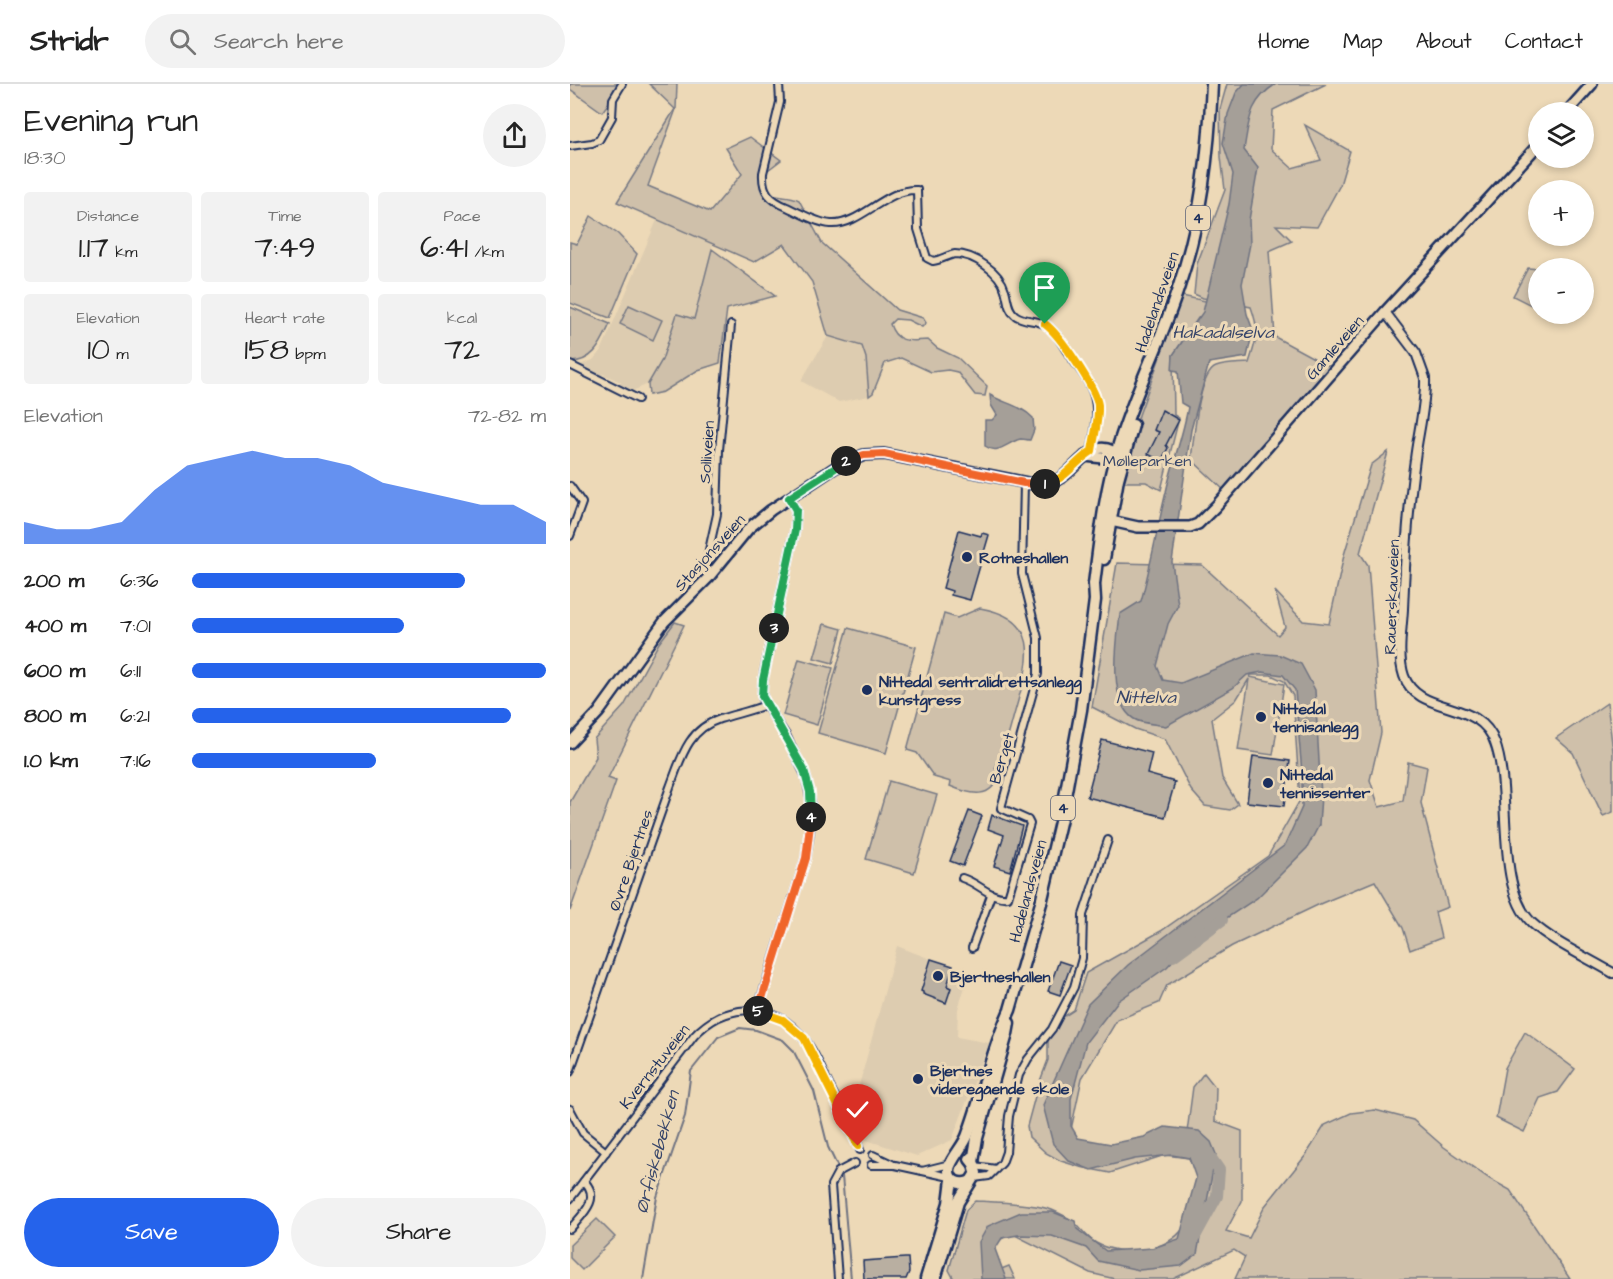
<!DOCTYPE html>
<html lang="en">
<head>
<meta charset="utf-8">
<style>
	:root { --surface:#fff; --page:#f2f2f2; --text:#222; --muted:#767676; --line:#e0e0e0; --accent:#2563eb }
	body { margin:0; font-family:"Architects Daughter",sans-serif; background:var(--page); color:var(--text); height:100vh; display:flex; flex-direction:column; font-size:22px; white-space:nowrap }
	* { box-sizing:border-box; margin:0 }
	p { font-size:20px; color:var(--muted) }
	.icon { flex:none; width:33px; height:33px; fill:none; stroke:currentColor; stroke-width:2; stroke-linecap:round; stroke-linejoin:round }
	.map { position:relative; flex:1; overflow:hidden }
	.sheet { display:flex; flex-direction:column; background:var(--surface); width:570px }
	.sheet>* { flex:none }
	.buttons { position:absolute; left:958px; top:18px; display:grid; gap:12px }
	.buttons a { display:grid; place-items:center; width:66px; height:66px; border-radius:50%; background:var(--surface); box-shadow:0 3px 9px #0003; font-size:30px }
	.pin { position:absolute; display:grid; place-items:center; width:51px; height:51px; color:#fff; margin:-62px -26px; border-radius:50% 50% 50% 0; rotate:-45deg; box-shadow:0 0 6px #0007 }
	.pin .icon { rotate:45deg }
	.km { position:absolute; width:30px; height:30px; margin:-15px; border-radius:50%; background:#222; color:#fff; font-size:16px; line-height:30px; text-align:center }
	.round { display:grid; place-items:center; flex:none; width:63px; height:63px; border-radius:32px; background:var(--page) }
	.headline { display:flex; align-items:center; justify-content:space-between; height:102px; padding:0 24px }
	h1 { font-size:33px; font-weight:600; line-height:45px }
	.metrics { display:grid; grid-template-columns:repeat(3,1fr); gap:9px; height:102px; padding:6px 24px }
	.metrics div { display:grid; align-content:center; border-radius:6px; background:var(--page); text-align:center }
	.metrics b { font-size:30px; font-weight:600 }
	.metrics small { font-size:16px; font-weight:400 }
	.metrics p { font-size:16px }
	.chart { height:168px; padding:12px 24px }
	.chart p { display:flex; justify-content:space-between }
	.chart svg { width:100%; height:108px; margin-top:6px; fill:var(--accent); opacity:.7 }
	.cta { display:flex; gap:12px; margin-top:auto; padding:12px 24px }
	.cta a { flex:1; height:69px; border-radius:36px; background:var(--accent); color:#fff; font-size:24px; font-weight:600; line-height:69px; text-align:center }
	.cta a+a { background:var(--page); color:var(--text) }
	ul { padding:0 24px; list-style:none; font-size:20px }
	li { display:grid; grid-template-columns:96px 72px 1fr; align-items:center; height:45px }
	li i { height:15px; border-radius:8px; background:var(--accent) }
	header { display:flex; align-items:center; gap:36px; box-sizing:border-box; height:84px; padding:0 30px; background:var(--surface); border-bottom:2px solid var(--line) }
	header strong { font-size:28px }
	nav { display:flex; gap:33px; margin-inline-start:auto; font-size:21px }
	.search { width:420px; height:54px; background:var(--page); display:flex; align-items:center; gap:15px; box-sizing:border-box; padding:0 21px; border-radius:33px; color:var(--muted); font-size:22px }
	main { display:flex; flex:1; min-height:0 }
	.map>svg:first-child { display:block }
	.built { fill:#ddccb0 }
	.green { fill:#cfc0aa; stroke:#757884; stroke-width:1.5 }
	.water { fill:#a59f98; stroke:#6e7281; stroke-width:1.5 }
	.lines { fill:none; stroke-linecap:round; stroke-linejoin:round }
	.stream { stroke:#6e7281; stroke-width:2 }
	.river { stroke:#a59f98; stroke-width:12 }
	.building { fill:#b9afa1; stroke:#1b2f5e; stroke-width:1.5 }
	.minor-casing { stroke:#1b2f5e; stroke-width:10 }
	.tertiary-casing { stroke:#1b2f5e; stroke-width:12 }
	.secondary-casing { stroke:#1b2f5e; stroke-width:14 }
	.trunk-casing { stroke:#1b2f5e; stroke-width:15 }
	.minor { stroke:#edd9b7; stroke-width:6 }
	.tertiary { stroke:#edd9b7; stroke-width:8 }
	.secondary { stroke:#edd9b7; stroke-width:9 }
	.trunk { stroke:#edd9b7; stroke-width:10 }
	.split-1-casing { stroke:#fff; stroke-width:12 }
	.split-2-casing { stroke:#fff; stroke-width:12 }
	.split-3-casing { stroke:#fff; stroke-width:12 }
	.split-4-casing { stroke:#fff; stroke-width:12 }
	.split-5-casing { stroke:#fff; stroke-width:12 }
	.split-6-casing { stroke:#fff; stroke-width:12 }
	.split-1 { stroke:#f5b400; stroke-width:8 }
	.split-2 { stroke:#f0652b; stroke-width:8 }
	.split-3 { stroke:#22a559; stroke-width:8 }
	.split-4 { stroke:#22a559; stroke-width:8 }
	.split-5 { stroke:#f0652b; stroke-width:8 }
	.split-6 { stroke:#f5b400; stroke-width:8 }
	.poi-dot { fill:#1b2f5e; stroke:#edd9b7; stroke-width:2 }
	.labels { text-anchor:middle; stroke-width:6; stroke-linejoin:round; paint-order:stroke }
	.shield { fill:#edd9b7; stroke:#5a6279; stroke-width:1.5 }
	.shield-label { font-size:15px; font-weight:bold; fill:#1b2f5e }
	.street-label { font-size:16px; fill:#1b2f5e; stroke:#edd9b7 }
	.park-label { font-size:16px; fill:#364569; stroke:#edd9b7 }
	.poi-label { font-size:16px; font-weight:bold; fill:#1b2f5e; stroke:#edd9b7; text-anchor:start }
	.water-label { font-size:18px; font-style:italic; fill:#37456a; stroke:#edd9b7 }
</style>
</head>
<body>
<header>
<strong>Stridr</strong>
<div class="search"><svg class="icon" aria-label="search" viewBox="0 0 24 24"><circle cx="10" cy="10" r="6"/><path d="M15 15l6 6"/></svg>Search here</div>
<nav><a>Home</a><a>Map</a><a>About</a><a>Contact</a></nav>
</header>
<main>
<section class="sheet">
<div class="headline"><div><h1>Evening run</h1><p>18:30</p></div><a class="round"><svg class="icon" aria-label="share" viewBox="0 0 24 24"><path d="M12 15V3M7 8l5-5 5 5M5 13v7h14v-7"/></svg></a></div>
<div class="metrics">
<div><p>Distance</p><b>1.17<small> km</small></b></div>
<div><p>Time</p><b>7:49</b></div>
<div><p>Pace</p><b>6:41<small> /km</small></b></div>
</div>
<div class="metrics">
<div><p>Elevation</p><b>10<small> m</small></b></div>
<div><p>Heart rate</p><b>158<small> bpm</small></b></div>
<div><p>kcal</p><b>72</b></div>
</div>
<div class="chart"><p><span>Elevation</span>72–82 m</p>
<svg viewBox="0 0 160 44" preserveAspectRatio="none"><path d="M0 44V35L10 38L20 38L30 35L40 22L50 12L60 9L70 6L80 9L90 9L100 12L110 19L120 22L130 25L140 28L150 28L160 35V44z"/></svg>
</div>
<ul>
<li><b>200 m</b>6:36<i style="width:77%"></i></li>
<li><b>400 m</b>7:01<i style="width:60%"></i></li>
<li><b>600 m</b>6:11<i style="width:100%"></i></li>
<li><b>800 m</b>6:21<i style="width:90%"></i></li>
<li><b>1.0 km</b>7:16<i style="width:52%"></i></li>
</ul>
<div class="cta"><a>Save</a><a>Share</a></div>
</section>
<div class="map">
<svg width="1043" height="1195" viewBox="0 0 1043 1195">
	<rect width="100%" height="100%" fill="#edd9b7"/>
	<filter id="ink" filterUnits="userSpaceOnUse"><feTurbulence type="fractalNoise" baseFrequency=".0167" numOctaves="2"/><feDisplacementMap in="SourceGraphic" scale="12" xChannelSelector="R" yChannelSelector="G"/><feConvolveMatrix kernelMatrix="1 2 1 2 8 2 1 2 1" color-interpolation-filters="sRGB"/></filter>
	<g filter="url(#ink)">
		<g class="built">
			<path d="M87 136 143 160 124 235 107 231 92 276 78 300 58 309 48 305 51 298 33 290 30 295 8 282 23 276 32 265Z"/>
			<path d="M258 252 292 262 296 273 299 312 269 318 231 297Z"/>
			<path d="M327 862 399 890 388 925 387 953 419 959 382 1056 347 1072 293 1055 281 1031Z"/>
		</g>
		<g class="green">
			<path d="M0 0H53L32 28 0 5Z"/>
			<path d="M79 0H107L106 25 78 102 140 128 172 90 156 64 180 53 211 76 194 89 197 108C208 114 218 110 229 116L252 159 327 226 353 234 356 239 352 243 338 236 325 235 320 240C326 260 341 257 358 256L367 264 388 274 417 302 415 312 405 311 387 288 378 286 361 288 331 274 315 279 303 309 299 312 296 274 292 262 258 252 242 198 214 160 184 178 47 118 105 25Z"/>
			<path d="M657 0H756L703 26 701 65 722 84 751 76 735 41 780 67 770 101 747 143 706 141 722 157 699 167 705 253 764 285 656 408 621 375C624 356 628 290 646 283 656 279 669 280 679 279 687 254 690 248 681 223L633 214 624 210 627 180 655 106 651 73 650 25Z"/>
			<path d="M21 132 48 150 67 170 40 234 0 219V158L7 160Z"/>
			<path d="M142 165 205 212 157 225 150 279 128 286 93 308 79 311 78 300 92 276 107 230 124 235Z"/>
			<path d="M958 184 969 185V225L943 212Z"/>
			<path d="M612 212 640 218 637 228 628 234 603 271 604 331 609 334 591 406 576 398H551L569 331Z"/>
			<path d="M59 221 92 236 83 256 50 240Z"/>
			<path d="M0 223 40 240C31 259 24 278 0 278Z"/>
			<path d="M818 368 790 469 798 481 811 649 800 696 809 723 833 717 838 678 857 683 851 719 878 823 865 828 871 854 840 866 833 844 805 797 752 819 662 862 597 901 589 919 547 936 512 994 499 1055 530 1072 617 1048 623 1003 634 989 646 1004 645 1037 672 1047V1117L656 1147 679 1154 695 1122 736 1071 755 1041 781 1029 805 1026 843 1036 874 1063 920 1095 940 1106 1000 1195H665L675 1173 664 1166 603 1195H545L520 1189 441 1149 417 1164 419 1190 439 1182 445 1195H384L379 1186 396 1126 405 1117C425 1118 465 1119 482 1126 489 1129 497 1133 503 1137 511 1144 517 1154 526 1159 551 1173 598 1168 614 1143 622 1130 625 1110 630 1096L619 1074 595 1071 540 1089 510 1083 491 1077 476 1069 459 1053 457 1042 467 1005 478 976V950L493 933 504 926 516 889 591 847 698 772 730 716 723 612 714 597 701 591H681L680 593 714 600 703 671 668 666 679 595 666 616 642 635 652 694 668 720 660 726 635 722 621 706 595 655 565 645 522 623 547 479 632 481 708 551 715 543 705 507 733 537 759 540 774 471 801 381Z"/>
			<path d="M410 524C474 535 459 577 446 624 440 644 436 666 425 684L429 690C422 716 401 711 380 702L381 698 364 693 347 669 337 666 374 530 387 534Z"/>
			<path d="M105 538 114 541 38 694 46 697 0 827V718L26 673 24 655 54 622 89 559Z"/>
			<path d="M254 540 272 545 263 579 244 574Z"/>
			<path d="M278 544 346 563 316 669 248 649Z"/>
			<path d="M229 575 263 584 247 641 213 631Z"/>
			<path d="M1037 619 1043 667V728L1033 732 1003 669 986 654Z"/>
			<path d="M319 697 367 711 344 789 296 775Z"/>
			<path d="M955 948 1005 985 988 1008 970 1014 954 1048 926 1034 935 984Z"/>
			<path d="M27 1135 45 1153 12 1186 0 1174V1161Z"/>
		</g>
		<g class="water">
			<path d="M674 0H706C679 17 679 36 674 66L688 84 679 136 680 160 672 200 677 230 683 246 677 273 639 279 621 346 602 478 608 521 598 540 587 582 593 596 611 599 684 569 710 571 731 580 745 606 751 712 749 741 737 764 687 814 620 858 597 883 548 917 516 958 501 1015V1042L508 1054 541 1060 574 1053 595 1043 629 1047 641 1058 646 1070 627 1170 611 1182 569 1186 528 1177 516 1164 482 1152 448 1151 432 1154 425 1165 436 1195H411L409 1158 418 1142 451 1128H483L505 1137 507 1145 536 1167 583 1164 609 1155 626 1094 619 1074 602 1071 565 1075 521 1086 499 1077 483 1060 473 1021 518 920 558 881 715 761 732 723V689L725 606 713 591 692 588 677 591 663 604 596 642C587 640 572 640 564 635 537 618 547 556 550 530L571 517C581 481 587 445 596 408 602 380 613 352 618 323L611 319 608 287 602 286 603 271 633 228 659 120 663 90 653 59 658 30 666 9Z"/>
			<path d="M420 311C433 319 451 321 463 334L464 346 460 356C457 356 454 355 451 355 438 357 429 372 415 362V336H422L427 331 421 321Z"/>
		</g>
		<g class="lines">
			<path class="stream" d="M73 1195 87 1113 115 1032 121 987 148 953 170 944 186 946 213 956 223 966 244 1007 258 1063 272 1092 281 1195"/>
			<g class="river">
				<path d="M603 872 652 836"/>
				<path d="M624 1154 647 1112 649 1086 636 1067"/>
			</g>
		</g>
		<g class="building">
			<path d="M592 326 609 336 596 361 598 364 591 377 578 370 589 348 584 346Z"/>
			<path d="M389 446 411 452 412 449 419 451 400 516 381 511 382 507 373 504Z"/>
			<path d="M532 656 582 669 577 690 605 698 595 733 517 713Z"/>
			<path d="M683 672 720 677 714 722 677 718Z"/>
			<path d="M399 727 412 732 393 782 380 777Z"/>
			<path d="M422 731 452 742 440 787 424 782 434 751 418 745Z"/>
			<path d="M361 875 383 882 377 902 381 904 376 919 353 910V908L351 907Z"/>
			<path d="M489 877 501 881 490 911 478 907Z"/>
			<path d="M335 1174H338L339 1188 336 1195H294L293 1177Z"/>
		</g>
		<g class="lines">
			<g class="minor-casing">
				<g id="minor">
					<path d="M209 0 210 18 193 89C192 108 200 116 217 123 230 129 247 139 261 140 290 142 316 104 347 106L348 145 357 174 363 177C371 176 378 171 385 170 404 170 430 188 435 206 438 215 437 225 445 231 454 238 466 235 476 241 485 246 490 257 496 266 527 308 532 315 521 368"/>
					<path d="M0 62 22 59 29 56 42 33 43 15 52 0"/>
					<path d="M0 281 68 315"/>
					<path d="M0 402 12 419 0 452"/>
					<path d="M139 493 135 484 147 430 149 366 161 241"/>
					<path d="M392 794C409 799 420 815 438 813L460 740 458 736 431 724 468 590V554L452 490 454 399"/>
					<path d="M402 864 421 811"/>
					<path d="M187 927 236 774 241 741V718L236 693 216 651 193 617 192 607 194 589 225 446 226 426 219 414"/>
					<path d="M0 988 100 703C111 674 118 645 150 635 165 630 181 627 195 621"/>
					<path d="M0 1025 13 1049 36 1068"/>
					<path d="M303 1071 322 1080"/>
					<path d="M301 1081H325L380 1093"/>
					<path d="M405 1082 426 1085"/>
					<path d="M352 1087 380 1080"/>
					<path d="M404 1094 419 1092 432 1079 436 1068 439 1032 449 991 458 975 482 945 504 903 512 874 513 831 538 756"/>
					<path d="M0 1115 124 952C153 920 200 916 230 950 244 965 251 985 260 1003 270 1023 282 1044 290 1066"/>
					<path d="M0 1145C12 1131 32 1115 14 1097"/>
					<path d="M268 1195 261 1101 268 1088 285 1079"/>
				</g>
			</g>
			<g class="tertiary-casing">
				<path id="tertiary" d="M815 228 846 269 855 294C856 321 848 349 845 375 838 425 835 474 833 525 832 546 827 571 834 592 848 632 910 614 925 659 943 708 924 802 962 839 983 858 1018 874 1043 889"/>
			</g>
			<g class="secondary-casing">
				<g id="secondary">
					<path d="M997 28 1022 0"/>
					<path d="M515 372 551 376"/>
					<path d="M534 439 541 437 568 443H620L628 440 646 422 815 228 969 60"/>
					<path d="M0 659 29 628 94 538 139 493 179 444 201 426 266 383 294 371 314 370 468 401C476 400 484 399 491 394 508 383 526 347 551 374"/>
				</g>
			</g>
			<g class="trunk-casing">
				<g id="trunk">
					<path d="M534 475 548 395 563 341"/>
					<path d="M403 1078 407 1054 437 950 439 939"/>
					<path d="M399 1098C390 1101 379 1098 379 1087 378 1078 395 1061 398 1050 413 1009 422 966 440 926L471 819 491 734 511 626 525 516 524 500C530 453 535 405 549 360 565 307 592 256 609 202 631 136 639 70 642 0"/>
					<path d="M356 1195 379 1119 382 1095"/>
					<path d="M365 1195 388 1118 406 1089 404 1080 400 1075"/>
				</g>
			</g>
			<use href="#minor" class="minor"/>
			<use href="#tertiary" class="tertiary"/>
			<use href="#secondary" class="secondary"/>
			<use href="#trunk" class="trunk"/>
		</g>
	</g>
	<g class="lines" filter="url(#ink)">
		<g class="split-1-casing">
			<path id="split-1" d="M475 400C496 396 504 378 522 367 524 353 529 336 528 321 526 304 489 250 475 240"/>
		</g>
		<g class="split-2-casing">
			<path id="split-2" d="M276 377 294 371 314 370 454 399 475 400"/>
		</g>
		<g class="split-3-casing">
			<path id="split-3" d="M204 544 225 446 226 426 219 414 276 377"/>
		</g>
		<g class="split-4-casing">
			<path id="split-4" d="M204 544 193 596 192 612 234 686 240 708 241 733"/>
		</g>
		<g class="split-5-casing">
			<path id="split-5" d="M188 927 236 774 241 733"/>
		</g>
		<g class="split-6-casing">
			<path id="split-6" d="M188 927 213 936 234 954 288 1062"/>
		</g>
		<use href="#split-1" class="split-1"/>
		<use href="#split-2" class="split-2"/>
		<use href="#split-3" class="split-3"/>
		<use href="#split-4" class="split-4"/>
		<use href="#split-5" class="split-5"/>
		<use href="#split-6" class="split-6"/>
	</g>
	<g class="poi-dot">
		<circle cx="397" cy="473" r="6"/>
		<circle cx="297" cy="606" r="6"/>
		<circle cx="691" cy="633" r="6"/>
		<circle cx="698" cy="699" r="6"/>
		<circle cx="368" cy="892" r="6"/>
		<circle cx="348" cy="995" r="6"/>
	</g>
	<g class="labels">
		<g class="shield">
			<rect x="616" y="122" width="24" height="24" rx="4.5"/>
			<rect x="481" y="712" width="24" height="24" rx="4.5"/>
		</g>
		<g class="shield-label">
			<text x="628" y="139">4</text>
			<text x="493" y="729">4</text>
		</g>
		<g class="street-label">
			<text transform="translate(586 218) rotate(-71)" y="6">Hadelandsveien</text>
			<text transform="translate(764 263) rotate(-49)" y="6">Gamleveien</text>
			<text transform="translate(136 368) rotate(-86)" y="6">Solliveien</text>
			<text transform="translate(139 468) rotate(-48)" y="6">Stasjonsveien</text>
			<text transform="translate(821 513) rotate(-88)" y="6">Rauerskauveien</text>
			<text transform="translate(431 674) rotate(-74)" y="6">Berget</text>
			<text transform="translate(60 776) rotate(-71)" y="6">Øvre Bjertnes</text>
			<text transform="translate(457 807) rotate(-75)" y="6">Hadelandsveien</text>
			<text transform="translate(84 982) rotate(-52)" y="6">Kvernstuveien</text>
		</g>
		<g class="park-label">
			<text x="577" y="382">Mølleparken</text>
		</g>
		<g class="poi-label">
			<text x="409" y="479">Rotneshallen</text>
			<text x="309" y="603">Nittedal sentralidrettsanlegg<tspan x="309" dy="18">kunstgress</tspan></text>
			<text x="703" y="630">Nittedal<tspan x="703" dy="18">tennisanlegg</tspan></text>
			<text x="710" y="696">Nittedal<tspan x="710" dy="18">tennissenter</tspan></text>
			<text x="380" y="898">Bjertneshallen</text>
			<text x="360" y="992">Bjertnes<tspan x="360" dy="18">videregående skole</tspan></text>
		</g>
		<g class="water-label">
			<text x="653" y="254">Hakadalselva</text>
			<text x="576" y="619">Nittelva</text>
			<text transform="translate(87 1068) rotate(-75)" y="6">Ørfiskebekken</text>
		</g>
	</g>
</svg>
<div class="buttons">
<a><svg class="icon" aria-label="layers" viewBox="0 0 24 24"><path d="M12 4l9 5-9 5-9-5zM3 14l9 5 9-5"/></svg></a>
<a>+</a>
<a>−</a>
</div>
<div class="pin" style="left:475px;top:240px;background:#1e9e55"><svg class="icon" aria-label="arrive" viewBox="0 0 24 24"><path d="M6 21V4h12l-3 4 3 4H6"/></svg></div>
<div class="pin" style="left:288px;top:1062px;background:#d93025"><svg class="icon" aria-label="check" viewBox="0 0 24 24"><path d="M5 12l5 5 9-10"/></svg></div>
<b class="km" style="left:475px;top:400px">1</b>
<b class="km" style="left:276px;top:377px">2</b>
<b class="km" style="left:204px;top:544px">3</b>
<b class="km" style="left:241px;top:733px">4</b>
<b class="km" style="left:188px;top:927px">5</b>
</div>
</main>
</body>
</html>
